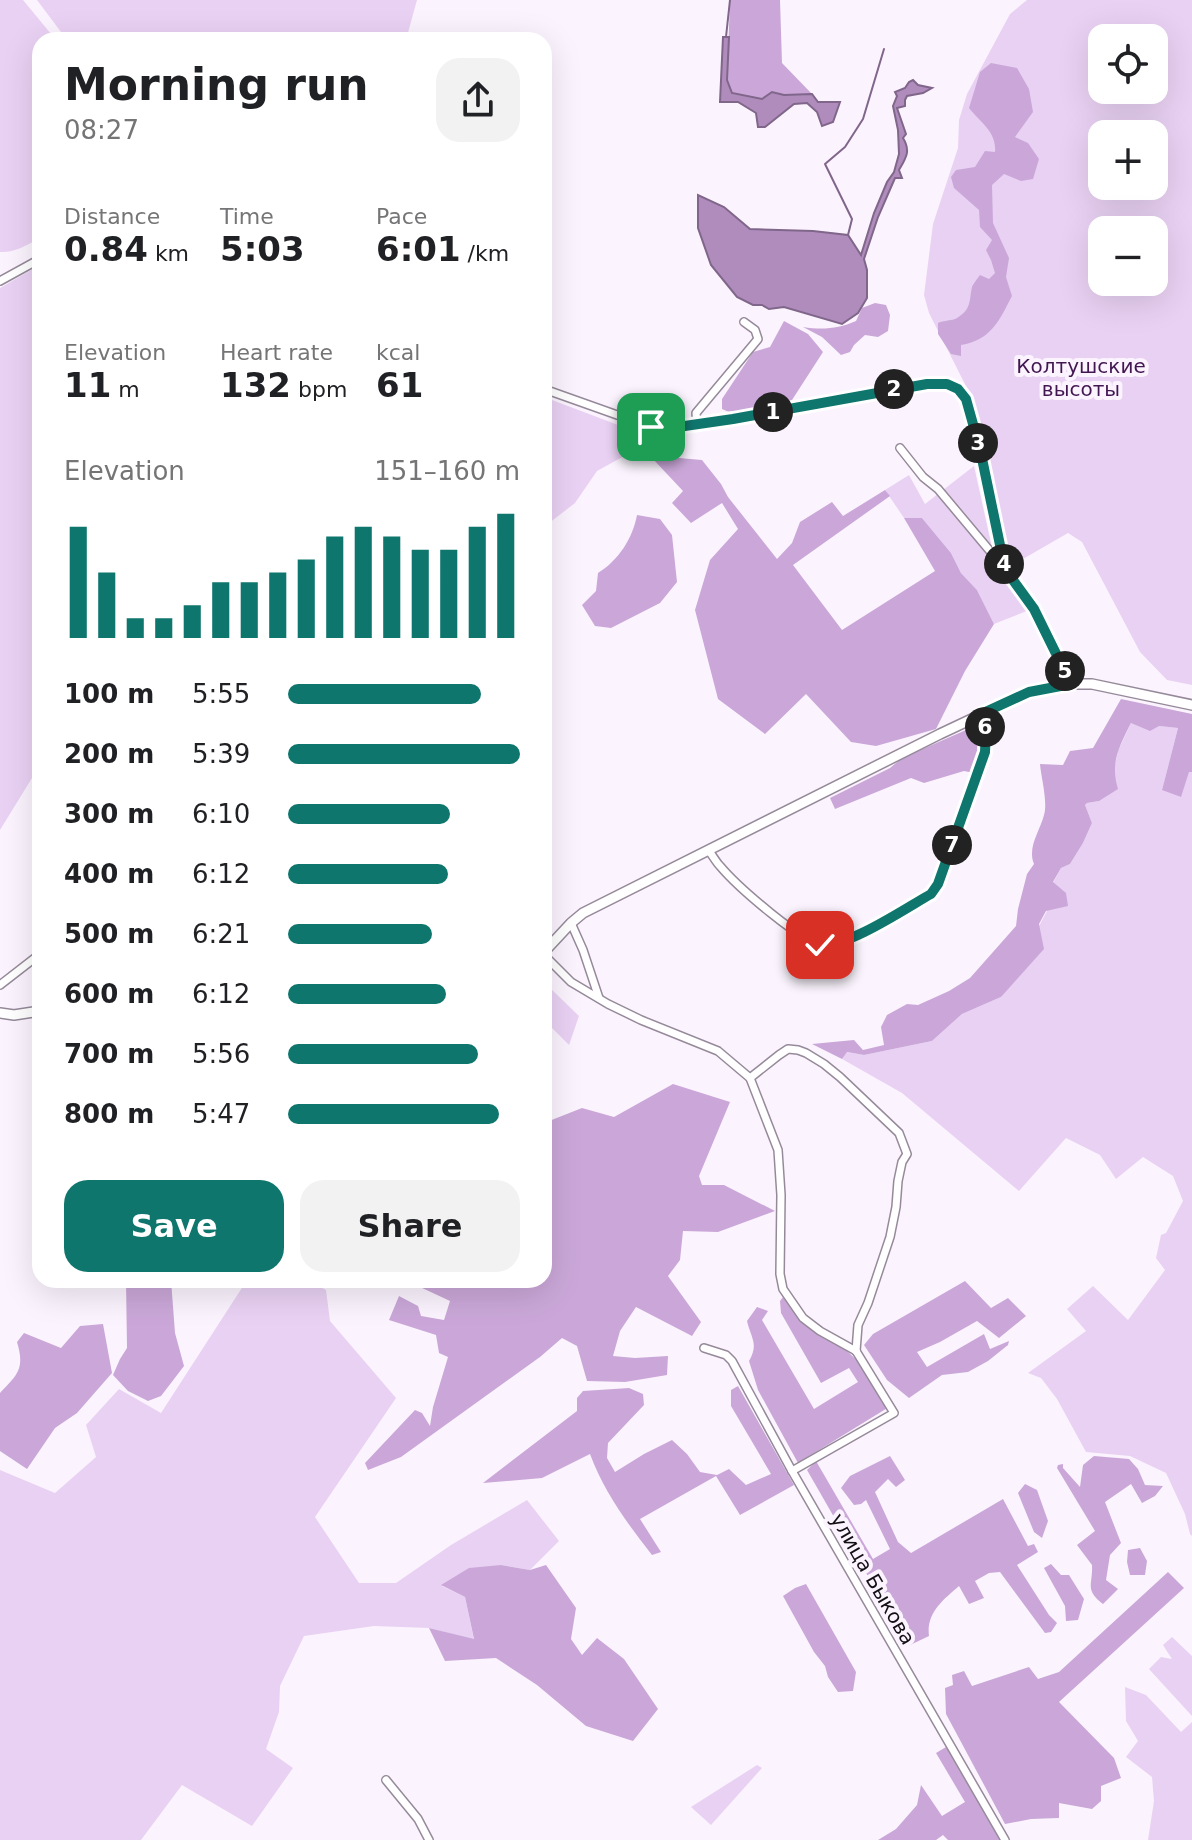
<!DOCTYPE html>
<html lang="en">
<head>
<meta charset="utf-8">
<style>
	:root { --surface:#fff; --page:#f2f2f2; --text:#202124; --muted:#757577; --accent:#0f766e }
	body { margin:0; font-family:"DejaVu Sans",sans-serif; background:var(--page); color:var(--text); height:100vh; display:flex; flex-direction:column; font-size:30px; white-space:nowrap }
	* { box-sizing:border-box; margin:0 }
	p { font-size:26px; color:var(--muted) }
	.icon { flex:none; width:44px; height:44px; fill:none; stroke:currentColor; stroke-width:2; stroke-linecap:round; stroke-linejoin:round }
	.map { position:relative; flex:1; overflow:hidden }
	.side { position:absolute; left:32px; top:32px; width:520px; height:1256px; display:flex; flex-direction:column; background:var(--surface); border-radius:24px; box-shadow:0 8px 32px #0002 }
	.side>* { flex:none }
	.controls { position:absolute; left:1088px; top:24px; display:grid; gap:16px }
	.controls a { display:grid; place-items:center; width:80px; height:80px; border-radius:16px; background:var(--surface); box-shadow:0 8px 32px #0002; font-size:40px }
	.pin { position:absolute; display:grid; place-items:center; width:68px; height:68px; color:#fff; margin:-34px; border-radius:16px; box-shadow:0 4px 12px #0006 }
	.km { position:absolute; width:40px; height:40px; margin:-20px; border-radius:50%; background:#222; color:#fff; font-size:22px; line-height:40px; text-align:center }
	.round { display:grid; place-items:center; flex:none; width:84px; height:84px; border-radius:24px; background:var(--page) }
	.headline { display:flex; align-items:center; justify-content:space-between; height:136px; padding:0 32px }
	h1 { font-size:44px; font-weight:800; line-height:60px }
	.stats { display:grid; grid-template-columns:repeat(3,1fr); gap:12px; height:136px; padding:8px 32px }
	.stats div { display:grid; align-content:center }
	.stats b { font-size:34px; font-weight:800 }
	.stats small { font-size:22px; font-weight:400 }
	.stats p { font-size:22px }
	.chart { height:224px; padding:16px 32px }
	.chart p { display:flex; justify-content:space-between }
	.chart svg { width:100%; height:144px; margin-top:8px; stroke:var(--accent); stroke-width:6 }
	.primary-button { display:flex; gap:16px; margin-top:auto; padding:16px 32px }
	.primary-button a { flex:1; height:92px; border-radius:24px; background:var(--accent); color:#fff; font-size:32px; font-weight:800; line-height:92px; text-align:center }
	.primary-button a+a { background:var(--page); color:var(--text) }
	ul { padding:0 32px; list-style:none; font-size:26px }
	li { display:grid; grid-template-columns:128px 96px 1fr; align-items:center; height:60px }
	li i { height:20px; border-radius:10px; background:var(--accent) }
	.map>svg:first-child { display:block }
	.green { fill:#e9d1f3; fill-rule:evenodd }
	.forest { fill:#caa7d8 }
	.water { fill:#af8cbc; stroke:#80668a; stroke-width:2 }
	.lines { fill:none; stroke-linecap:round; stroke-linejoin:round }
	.stream { stroke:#80668a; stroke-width:2 }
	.minor-casing { stroke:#968a9a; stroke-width:10 }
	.tertiary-casing { stroke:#968a9a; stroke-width:12 }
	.minor { stroke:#fff; stroke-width:7 }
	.tertiary { stroke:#fff; stroke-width:9 }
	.route-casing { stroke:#fff; stroke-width:16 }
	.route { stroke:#0f766e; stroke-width:10 }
	.labels { text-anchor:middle; stroke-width:8; stroke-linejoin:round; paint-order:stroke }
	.park-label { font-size:20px; fill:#421651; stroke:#fbf4fe }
	.street-label { font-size:20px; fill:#140f15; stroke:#fbf4fe }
</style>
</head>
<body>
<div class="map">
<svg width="1192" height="1840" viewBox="0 0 1192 1840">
	<rect width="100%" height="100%" fill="#fbf4fe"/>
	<g class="green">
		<path d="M0 0H23L56 40H40V238C27 245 15 253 0 252Z"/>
		<path d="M37 0H417L406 40H67Z"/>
		<path d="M1027 0H1192V685L1167 680 1140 652 1082 542 1068 533 1011 566 973 400 929 313 924 295 933 224 958 148 959 120 967 94 1010 14ZM1102 38H1154V90H1102ZM1102 134H1154V186H1102ZM1102 230H1154V282H1102Z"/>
		<path d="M40 265V765L0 830V288Z"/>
		<path d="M544 397 642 434 626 455 597 471 575 503 544 527Z"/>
		<path d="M974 466 997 570 1032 609 994 624 977 590 961 573 951 553 922 518H904L885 490 909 475 925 504Z"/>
		<path d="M1131 723 1178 728 1162 790 1189 771 1192 772V1536L1190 1534 1185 1514 1166 1473 1130 1456 1086 1452 1057 1399 1041 1378 1028 1373 1086 1331 1067 1309 1093 1286 1128 1320 1165 1270 1156 1258 1161 1235 1166 1233 1183 1201 1173 1176 1143 1157 1116 1179 1100 1155 1066 1138 1019 1191 902 1093 842 1059 846 1052 864 1055 932 1041 962 1014 1001 997 1047 911 1053 883 1061 868 1070 864 1083 843 1092 823 1085 805 1087 803 1099 801 1113 774 1118 751Z"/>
		<path d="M550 988 579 1016 569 1045 544 1020V994Z"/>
		<path d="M247 1280H307L326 1290 330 1321 396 1398 315 1517 359 1583H396L451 1545 527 1500 559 1541 530 1570 501 1565 442 1586 465 1597 474 1640 429 1628 374 1626 304 1636 280 1686 279 1712 266 1749 293 1768 252 1826 182 1785 141 1840H0V1470L55 1493 96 1457 86 1425 119 1389 161 1413Z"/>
		<path d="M1172 1637 1192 1656V1716L1149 1669 1161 1657 1172 1659 1163 1645Z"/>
		<path d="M1125 1687 1146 1695 1181 1732 1192 1722V1840H1148L1154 1801 1152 1777 1126 1757 1138 1741 1126 1721Z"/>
		<path d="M757 1765 762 1768 711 1825 691 1807Z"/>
	</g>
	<g class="forest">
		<path d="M730 0H780L782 63 812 94 784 95 773 92 762 99 731 93 727 80Z"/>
		<path d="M991 63 1017 68 1029 89 1033 112 1015 137 1028 143 1039 159 1033 179 1021 181 1004 174 992 185 993 223 1009 258 1006 277 1012 296C999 321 991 340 961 345V356L951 354 938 334V323C944 320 952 321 957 318 972 309 969 300 972 287 973 284 978 278 980 275L989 279 995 273 991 260 986 250 992 240 980 227 979 210 954 188 951 177 956 170 975 167 985 151 995 152C997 132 980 122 969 108L980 72Z"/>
		<path d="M875 303 886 305 890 315 888 331 878 337 865 335 854 345 850 352 841 355 822 337 803 327C822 330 838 329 856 321L862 308Z"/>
		<path d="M784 321 808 334 823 352 792 400 731 413 722 409V399L753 352 770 347Z"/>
		<path d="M668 442 679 458 702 460 721 484 728 497 777 559 792 543 800 522 832 502 843 516 885 490 890 496 793 565 842 630 935 571 904 518H922L951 553 961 573 977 590 994 624 965 671 936 729 876 746 851 742 806 694 765 734 718 699 695 610 710 560 738 529 722 503 691 523 672 503 683 491 652 458Z"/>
		<path d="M637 515 660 519 672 535 677 582 660 603 611 628 595 626 582 605 596 591 598 573C618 561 633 538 637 515Z"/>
		<path d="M1121 699 1192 714V772H1189L1181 797 1162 790 1178 728 1159 726 1150 731 1131 723C1119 747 1110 763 1118 789L1099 801 1087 803 1085 805 1092 823 1083 843 1070 864 1061 868 1053 882 1066 893 1068 906 1046 911 1039 924 1044 949 1001 997 962 1014 932 1041 864 1055 847 1052 842 1059 812 1044 854 1040 863 1050 884 1045 881 1027 887 1015 907 1004 918 1005 949 991 970 978 1016 926 1018 909 1027 874 1034 864C1027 847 1040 831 1044 815 1048 802 1041 777 1040 764L1063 765 1070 751 1093 748Z"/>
		<path d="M982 723V752L974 773 964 771 924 783 911 778 835 809 830 798 890 768 902 758Z"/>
		<path d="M673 1084 730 1102 699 1176 702 1185H724L775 1211 718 1232 683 1231 680 1260 668 1276 701 1322 692 1336 636 1307 620 1331 613 1356 635 1358 668 1356 667 1375 625 1382 587 1381 577 1346 562 1338 540 1357 401 1457 368 1470 365 1463 415 1410 422 1413 430 1426 433 1407 448 1357 439 1353 436 1335 389 1320 399 1296 418 1306 421 1316 444 1320 450 1301 405 1280H544V1123L582 1108 614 1117Z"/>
		<path d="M126 1280H171L175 1333 184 1366 161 1396 148 1401 128 1391 113 1375 120 1359 127 1348Z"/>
		<path d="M965 1281 991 1308 1008 1298 1026 1316 999 1338 977 1321 940 1342 917 1352 927 1367 984 1334 990 1349 1009 1341 1008 1345 988 1361 968 1372 942 1375 909 1398 887 1380 864 1345 873 1334Z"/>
		<path d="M783 1297 796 1315 818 1334 847 1351 860 1363 869 1379 889 1407 798 1463 758 1390 749 1361C759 1344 751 1338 747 1321L757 1307 768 1311 762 1320 814 1409 858 1382 849 1368 821 1383 781 1313 780 1301Z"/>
		<path d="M103 1324 112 1373 77 1413 55 1428 27 1469 0 1451V1393C18 1374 25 1369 17 1342L24 1333 61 1348 80 1326Z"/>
		<path d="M738 1386 794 1485 740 1515 716 1476 640 1519 661 1552 652 1555C627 1523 604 1492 590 1454L542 1478 483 1483 577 1411V1398L583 1391 629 1388 643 1394 644 1405 608 1443 607 1458 615 1472 644 1454 672 1440 687 1454 700 1472 717 1475 729 1469 746 1485 771 1474 731 1406V1390Z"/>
		<path d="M890 1456 905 1480 896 1487 888 1479 875 1492 898 1542 911 1553 1003 1499 1028 1546 1034 1544 1038 1552 1017 1565 1049 1615 1057 1623 1051 1632 1045 1633 1000 1572 989 1573 975 1581 984 1598 969 1604 959 1586C943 1600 926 1613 929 1636L908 1646 807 1470 816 1461 873 1559 890 1549 866 1500 861 1504 854 1505 841 1488 850 1476Z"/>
		<path d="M1094 1456 1129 1459 1138 1469 1145 1485 1163 1486 1155 1496 1142 1503 1131 1484 1105 1502 1121 1543 1110 1555 1106 1580 1118 1589 1103 1604C1084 1589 1093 1585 1092 1565L1077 1545 1095 1531 1057 1468 1058 1465 1063 1464V1468L1080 1487 1083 1465Z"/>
		<path d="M1025 1484 1037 1490 1048 1521 1042 1538 1034 1532 1018 1493Z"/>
		<path d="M1140 1548 1147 1561 1145 1575H1130L1127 1562 1128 1550Z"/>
		<path d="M1051 1564 1061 1575H1069L1084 1599 1078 1620 1066 1621 1065 1606 1044 1568Z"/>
		<path d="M501 1565 530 1570 546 1565 576 1608 571 1639 582 1655 597 1638 624 1659 658 1709 633 1741 586 1726 537 1685 496 1658 445 1661 429 1628 474 1639 465 1597 441 1585 469 1568Z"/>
		<path d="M1168 1572 1184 1588 1059 1702 1114 1758 1121 1778 1101 1786V1801L1092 1809 1059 1803V1818L1031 1819 1005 1824 946 1714 945 1688 953 1685 952 1675 964 1671 972 1686 1029 1667 1038 1679 1059 1672Z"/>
		<path d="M806 1584 856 1672 853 1691 838 1692 828 1677 825 1666 814 1652 783 1596 795 1588Z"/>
		<path d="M946 1747 1000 1840H948L943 1835 936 1840H878L896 1829 917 1805 921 1785 942 1816 965 1802 936 1753Z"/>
	</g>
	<g class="water">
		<path d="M723 37H729L727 80 732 93 762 99 772 92 784 95 812 94 818 102H840L833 122 822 126 817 112 807 103 794 104 765 127H758L756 113 738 102H720Z"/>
		<path d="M913 80 918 85 932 88 923 93 907 96 905 100V106L897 108 906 134 903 138C911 151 906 158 899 170L902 178H895L878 217 864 259 867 270V298L858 313 842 324 784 307 769 309 762 305H753L737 297 711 265 698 228V195L724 207 750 229 813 231 848 235 861 255 874 213 887 182 894 172 899 154 898 130 893 106 897 96 895 92 905 88 909 82Z"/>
	</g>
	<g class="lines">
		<g class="stream">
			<path d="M726 37 730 0"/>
			<path d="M848 235 852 219 825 164 845 147 863 119 884 49"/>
		</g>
		<g class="minor-casing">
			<g id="minor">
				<path d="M0 281 40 259"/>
				<path d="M544 389 651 427 664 429 733 419 897 389 927 384H947L958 389 966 399 980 449 1005 569"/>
				<path d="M697 425 696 413 758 339 755 330 744 322"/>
				<path d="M900 448 923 477 938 489 1005 569 1034 609 1071 684"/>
				<path d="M709 851C713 856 716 862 720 866 736 885 804 946 827 946 848 945 910 906 931 894L938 884 985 752 986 729 981 714"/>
				<path d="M571 923 583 950 599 998"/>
				<path d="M544 955 571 982 608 1004 641 1020 718 1051 750 1078 778 1150 781 1195 780 1274 783 1289 803 1318 820 1331 856 1351"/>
				<path d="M0 985 40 954"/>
				<path d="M750 1078 779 1055 788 1049 798 1050 806 1053 824 1064 840 1077 899 1133 907 1154 902 1162 898 1181 896 1207 890 1237 868 1303 858 1325 856 1351"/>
				<path d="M704 1348 726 1355 732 1361 792 1471 1005 1840"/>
				<path d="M792 1471 894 1413 856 1351"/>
				<path d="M386 1780 418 1819 429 1840"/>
			</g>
		</g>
		<g class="tertiary-casing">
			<g id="tertiary">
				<path d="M544 952 571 923 583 913 940 734 1029 692 1071 684H1092L1192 705"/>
				<path d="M0 1013 14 1015 40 1011"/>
			</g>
		</g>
		<use href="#minor" class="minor"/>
		<use href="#tertiary" class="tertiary"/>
	</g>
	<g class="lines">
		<g class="route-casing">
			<path id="route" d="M651 427 664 429 733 419 927 384H947L958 389 966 399 980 449 1005 569 1034 609 1071 684 1029 692 981 714 986 729 985 752 938 884 931 894C906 908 847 948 820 945"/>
		</g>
		<use href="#route" class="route"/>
	</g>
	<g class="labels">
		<g class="park-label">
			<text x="1081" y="373">Колтушские<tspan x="1081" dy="23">высоты</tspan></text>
		</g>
		<g class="street-label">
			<text transform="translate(873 1579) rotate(60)" y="7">улица Быкова</text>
		</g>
	</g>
</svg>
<div class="controls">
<a><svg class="icon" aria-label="locate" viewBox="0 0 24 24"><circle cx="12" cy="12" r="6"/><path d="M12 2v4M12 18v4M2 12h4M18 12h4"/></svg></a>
<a>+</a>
<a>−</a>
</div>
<div class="pin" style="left:651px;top:427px;background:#1e9e55"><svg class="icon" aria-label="arrive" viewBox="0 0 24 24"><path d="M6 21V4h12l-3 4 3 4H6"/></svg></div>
<div class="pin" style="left:820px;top:945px;background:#d93025"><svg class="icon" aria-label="check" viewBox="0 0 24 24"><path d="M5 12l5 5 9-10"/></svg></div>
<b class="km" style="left:773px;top:412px">1</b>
<b class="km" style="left:894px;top:389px">2</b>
<b class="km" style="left:978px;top:443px">3</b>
<b class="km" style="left:1004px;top:564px">4</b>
<b class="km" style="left:1065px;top:671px">5</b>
<b class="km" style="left:985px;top:727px">6</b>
<b class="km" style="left:952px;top:845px">7</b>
<section class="side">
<div class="headline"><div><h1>Morning run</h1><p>08:27</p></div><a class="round"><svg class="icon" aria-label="share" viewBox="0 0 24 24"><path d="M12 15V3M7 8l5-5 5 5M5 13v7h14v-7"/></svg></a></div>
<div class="stats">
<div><p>Distance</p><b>0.84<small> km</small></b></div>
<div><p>Time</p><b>5:03</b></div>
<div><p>Pace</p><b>6:01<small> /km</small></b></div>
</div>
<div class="stats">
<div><p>Elevation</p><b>11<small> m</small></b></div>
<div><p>Heart rate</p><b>132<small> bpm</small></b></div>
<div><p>kcal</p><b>61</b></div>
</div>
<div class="chart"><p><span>Elevation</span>151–160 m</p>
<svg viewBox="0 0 160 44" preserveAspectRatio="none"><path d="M5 44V10M15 44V24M25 44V38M35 44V38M45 44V34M55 44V27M65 44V27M75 44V24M85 44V20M95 44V13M105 44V10M115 44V13M125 44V17M135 44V17M145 44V10M155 44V6"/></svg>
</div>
<ul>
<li><b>100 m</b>5:55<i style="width:83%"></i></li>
<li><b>200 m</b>5:39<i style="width:100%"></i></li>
<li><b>300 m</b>6:10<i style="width:70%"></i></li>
<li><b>400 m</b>6:12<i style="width:69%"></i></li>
<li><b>500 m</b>6:21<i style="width:62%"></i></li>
<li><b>600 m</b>6:12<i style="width:68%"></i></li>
<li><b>700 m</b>5:56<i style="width:82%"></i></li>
<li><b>800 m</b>5:47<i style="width:91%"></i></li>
</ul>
<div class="primary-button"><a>Save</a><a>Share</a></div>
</section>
</div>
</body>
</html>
